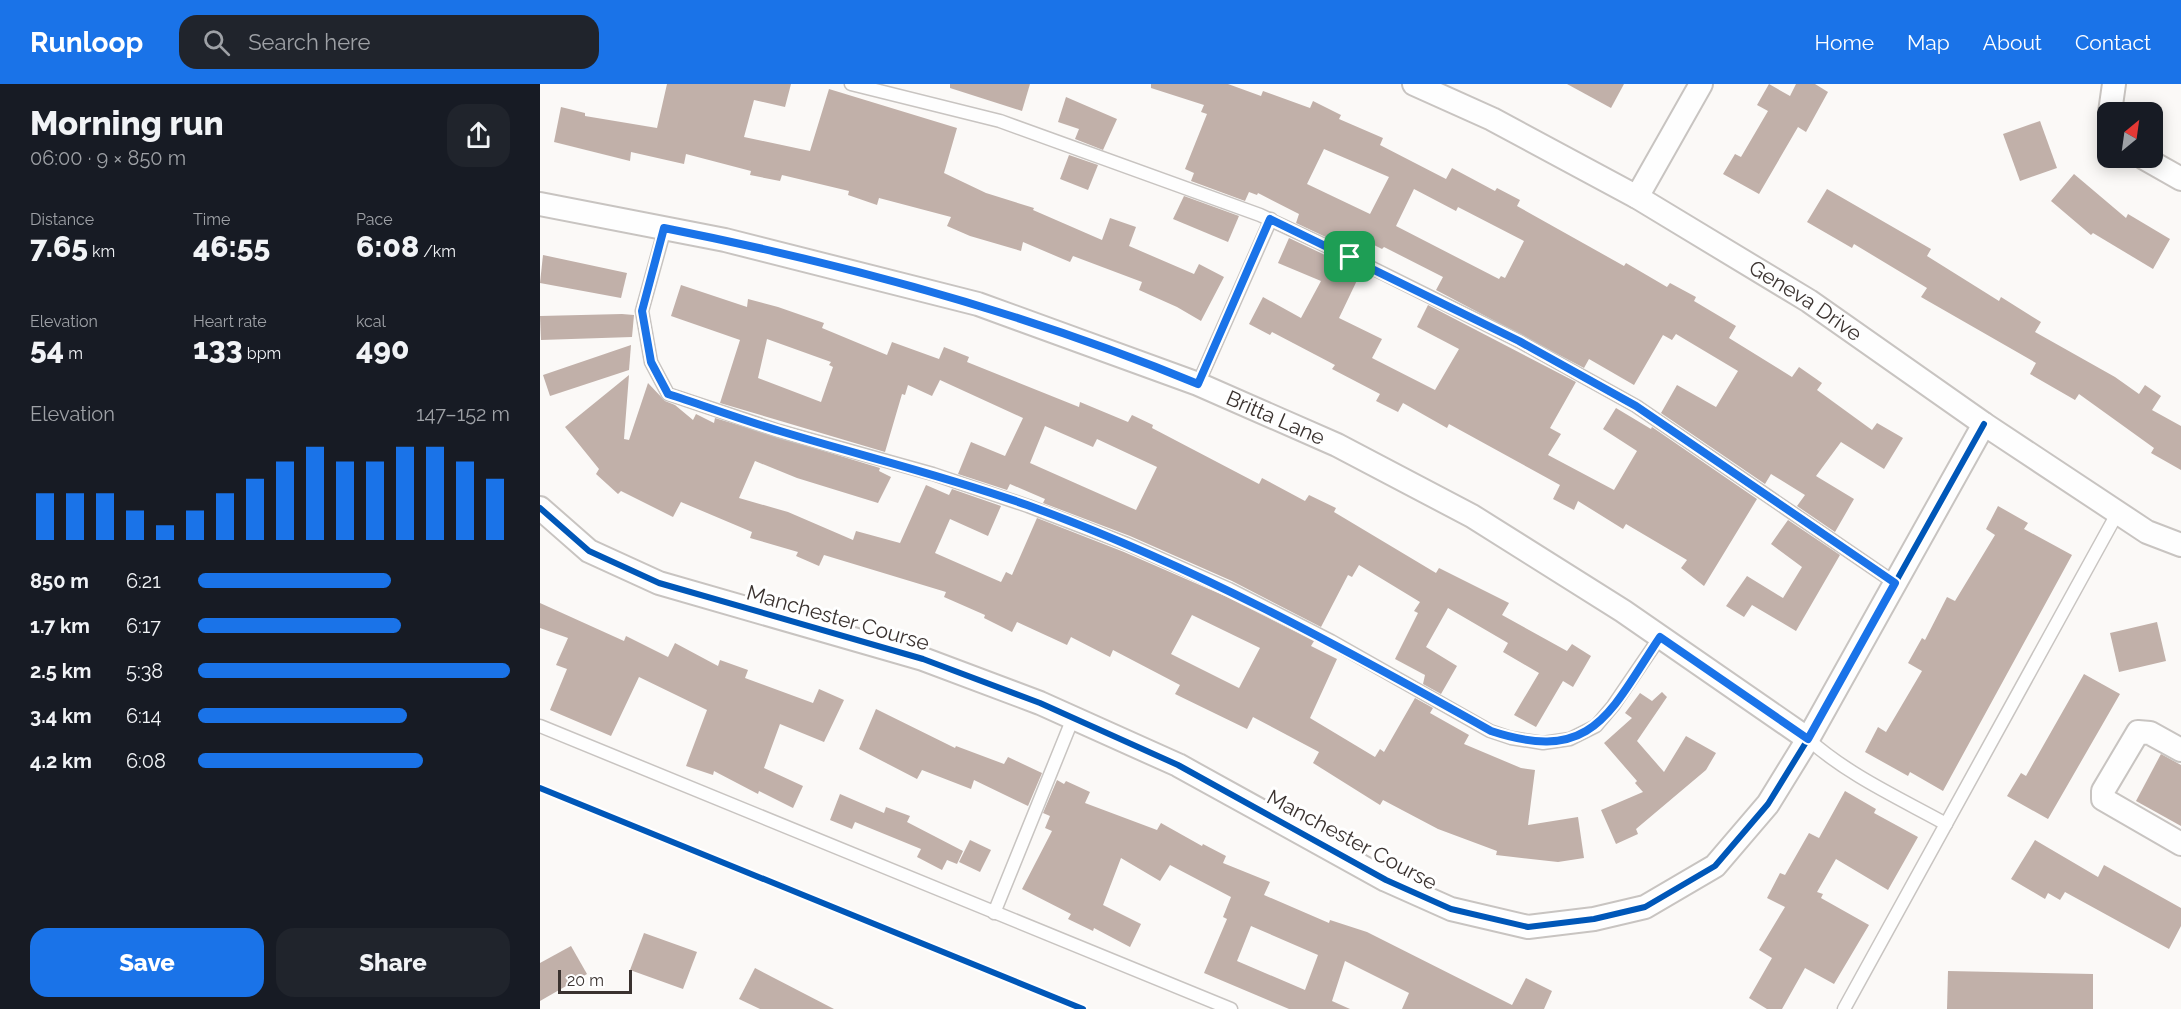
<!DOCTYPE html>
<html lang="en">
<head>
<meta charset="utf-8">
<style>
	:root { --surface:#171b24; --page:#20242c; --text:#f1f3f6; --muted:#9ea1a6; --accent:#1a73e8 }
	body { margin:0; font-family:Raleway,sans-serif; background:var(--page); color:var(--text); height:100vh; display:flex; flex-direction:column; font-size:22px; white-space:nowrap }
	* { box-sizing:border-box; margin:0 }
	p { font-size:20px; color:var(--muted) }
	.icon { flex:none; width:33px; height:33px; fill:none; stroke:currentColor; stroke-width:2; stroke-linecap:round; stroke-linejoin:round }
	.map { position:relative; flex:1; overflow:hidden }
	.drawer { display:flex; flex-direction:column; background:var(--surface); width:540px }
	.drawer>* { flex:none }
	.needle { width:39px; rotate:29deg }
	.fabs { position:absolute; left:1557px; top:18px; display:grid; gap:12px }
	.fabs a { display:grid; place-items:center; width:66px; height:66px; border-radius:12px; background:var(--surface); box-shadow:0 3px 15px #0003; font-size:30px }
	.scale { position:absolute; left:18px; bottom:15px; width:74px; box-sizing:border-box; padding-left:6px; border:3px solid #3a322f; border-top:0; font-size:16px; line-height:21px; white-space:nowrap; color:#3a322f; -webkit-text-stroke:4px #fff; paint-order:stroke }
	.pin { position:absolute; display:grid; place-items:center; width:51px; height:51px; color:#fff; margin:-26px; border-radius:12px; box-shadow:0 3px 9px #0006 }
	.round { display:grid; place-items:center; flex:none; width:63px; height:63px; border-radius:18px; background:var(--page) }
	.overview { display:flex; align-items:center; justify-content:space-between; height:102px; padding:0 30px }
	h1 { font-size:33px; font-weight:800; line-height:45px }
	.metrics { display:grid; grid-template-columns:repeat(3,1fr); gap:9px; height:102px; padding:6px 30px }
	.metrics div { display:grid; align-content:center }
	.metrics b { font-size:30px; font-weight:800 }
	.metrics small { font-size:16px; font-weight:400 }
	.metrics p { font-size:16px }
	.chart { height:168px; padding:12px 30px }
	.chart p { display:flex; justify-content:space-between }
	.chart svg { width:100%; height:108px; margin-top:6px; stroke:var(--accent); stroke-width:6 }
	.button { display:flex; gap:12px; margin-top:auto; padding:12px 30px }
	.button a { flex:1; height:69px; border-radius:18px; background:var(--accent); color:#fff; font-size:24px; font-weight:800; line-height:69px; text-align:center }
	.button a+a { background:var(--page); color:var(--text) }
	ul { padding:0 30px; list-style:none; font-size:20px }
	li { display:grid; grid-template-columns:96px 72px 1fr; align-items:center; height:45px }
	li i { height:15px; border-radius:8px; background:var(--accent) }
	header { display:flex; align-items:center; gap:36px; box-sizing:border-box; height:84px; padding:0 30px; background:var(--accent); color:#fff }
	header strong { font-size:28px }
	nav { display:flex; gap:33px; margin-inline-start:auto; font-size:21px }
	.search { width:420px; height:54px; background:var(--page); display:flex; align-items:center; gap:15px; box-sizing:border-box; padding:0 21px; border-radius:18px; color:var(--muted); font-size:22px }
	main { display:flex; flex:1; min-height:0 }
	.map>svg:first-child { display:block }
	.building { fill:#c1b0a9; fill-rule:evenodd }
	.lines { fill:none; stroke-linecap:round; stroke-linejoin:round }
	.service-casing { stroke:#c8c4c1; stroke-width:15 }
	.minor-casing { stroke:#c8c4c1; stroke-width:26 }
	.service { stroke:#fefefe; stroke-width:12 }
	.minor { stroke:#fefefe; stroke-width:22 }
	.cycleway-casing { stroke:#fff; stroke-width:10 }
	.cycleway { stroke:#0057b8; stroke-width:6 }
	.route-casing { stroke:#fff; stroke-width:12 }
	.route { stroke:#1a73e8; stroke-width:8 }
	.labels { text-anchor:middle; stroke-width:6; stroke-linejoin:round; paint-order:stroke }
	.street-label { font-size:21px; fill:#3a322f; stroke:#fff }
</style>
</head>
<body>
<header>
<strong>Runloop</strong>
<div class="search"><svg class="icon" aria-label="search" viewBox="0 0 24 24"><circle cx="10" cy="10" r="6"/><path d="M15 15l6 6"/></svg>Search here</div>
<nav><a>Home</a><a>Map</a><a>About</a><a>Contact</a></nav>
</header>
<main>
<section class="drawer">
<div class="overview"><div><h1>Morning run</h1><p>06:00 · 9 × 850 m</p></div><a class="round"><svg class="icon" aria-label="share" viewBox="0 0 24 24"><path d="M12 15V3M7 8l5-5 5 5M5 13v7h14v-7"/></svg></a></div>
<div class="metrics">
<div><p>Distance</p><b>7.65<small> km</small></b></div>
<div><p>Time</p><b>46:55</b></div>
<div><p>Pace</p><b>6:08<small> /km</small></b></div>
</div>
<div class="metrics">
<div><p>Elevation</p><b>54<small> m</small></b></div>
<div><p>Heart rate</p><b>133<small> bpm</small></b></div>
<div><p>kcal</p><b>490</b></div>
</div>
<div class="chart"><p><span>Elevation</span>147–152 m</p>
<svg viewBox="0 0 160 44" preserveAspectRatio="none"><path d="M5 44V25M15 44V25M25 44V25M35 44V32M45 44V38M55 44V32M65 44V25M75 44V19M85 44V12M95 44V6M105 44V12M115 44V12M125 44V6M135 44V6M145 44V12M155 44V19"/></svg>
</div>
<ul>
<li><b>850 m</b>6:21<i style="width:62%"></i></li>
<li><b>1.7 km</b>6:17<i style="width:65%"></i></li>
<li><b>2.5 km</b>5:38<i style="width:100%"></i></li>
<li><b>3.4 km</b>6:14<i style="width:67%"></i></li>
<li><b>4.2 km</b>6:08<i style="width:72%"></i></li>
</ul>
<div class="button"><a>Save</a><a>Share</a></div>
</section>
<div class="map">
<svg width="1641" height="925" viewBox="0 0 1641 925">
	<rect width="100%" height="100%" fill="#fbf9f7"/>
	<g class="building">
		<path d="M127 0H251L245 23 214 16 204 53 270 67 289 5 417 44 404 89 446 109 494 124 493 126 562 156 570 134 596 143 589 162 654 190 659 180 684 193 661 237 637 223 599 206 602 198 533 172 530 178 483 158 481 167 430 152 407 142 411 133 339 114 337 121 308 111 309 107 242 91 240 97 210 91 211 87 146 70 144 80 91 68 90 77 14 58 21 23 45 29V32L117 44Z"/>
		<path d="M410 0H490L482 27 410 4Z"/>
		<path d="M611 0H688L721 12 723 7 770 24 773 17 801 31 799 35 843 54 840 61 906 95 912 84 955 107 957 104 980 116 977 122 1084 182 1086 179 1127 203 1130 199 1156 213 1154 217 1196 242 1189 254 1252 293 1259 283 1282 299 1277 306 1332 346 1337 339 1363 354 1344 385 1301 358 1276 392 1314 415 1295 448 1257 422 1265 411 1231 390 1225 400 1121 329 1137 301 1176 323 1198 287 1136 250 1132 256 1123 251 1094 301 1049 275 1044 284 896 206 903 193 844 163 842 165 834 161 828 173 756 139 759 130 718 109 717 111 709 108 705 117 651 97 654 89 645 85 667 30 661 28 664 21 611 4ZM784 65 849 93 830 130 767 100ZM874 105 916 127 918 123 984 157 965 194 961 192 959 195 856 142Z"/>
		<path d="M1027 0H1084L1071 24Z"/>
		<path d="M1229 0 1250 12 1256 0H1275L1288 8 1266 48 1258 43 1219 110 1183 90 1195 70 1201 73 1228 27 1217 21Z"/>
		<path d="M526 13 577 35 563 66 535 55 539 45 518 38Z"/>
		<path d="M1500 37 1517 84 1480 97 1463 50Z"/>
		<path d="M529 71 558 81 548 106 520 95Z"/>
		<path d="M1534 90 1586 134 1588 130 1630 155 1613 185 1553 149 1551 151 1511 117Z"/>
		<path d="M1287 105 1391 165 1387 172 1459 217 1461 213 1501 238 1495 248 1575 293 1599 310 1605 301 1621 312 1612 326 1641 342V386L1611 369 1614 364 1539 310 1535 316 1490 290 1496 279 1381 213 1387 204 1314 160 1312 164 1267 138Z"/>
		<path d="M644 112 699 132 688 158 633 135Z"/>
		<path d="M749 154 821 188 799 234 842 255 832 274 895 306 919 265 877 243 888 221 1036 298 1010 344 1021 350 1008 371 1074 406 1097 367 1063 345 1076 324 1111 345 1112 343 1217 415 1164 502 1141 484 1147 476 1086 440 1083 445 1038 417 1034 426 1013 415 1020 401 909 340 907 344 863 319 858 328 836 317 840 310 792 285 795 281 732 248 730 251 709 240 723 213 761 234 781 197 738 179Z"/>
		<path d="M3 171 87 189 81 214 0 199Z"/>
		<path d="M141 201 207 223 208 215 238 223 284 239 282 244 347 271 352 258 399 275 404 263 429 273 427 278 539 323 540 318 588 338 592 331 613 341 612 344 719 400 722 394 765 417 769 411 796 424 794 428 896 489 899 484 969 519 962 531 1027 567 1032 560 1051 572 1033 603 1023 597 996 643 974 631 999 589 963 568 968 559 908 524 886 563 917 582 901 610 883 600 885 591 855 575 878 529 874 527 880 518 819 481 812 493 808 491 781 543 692 497 590 452 503 419 505 415 470 400 467 406 418 390 431 358 465 372 483 334 400 296 392 312 368 301 365 311 362 310 345 368 180 319 200 256 131 232ZM227 255 291 278 289 281 293 283 281 318 218 294ZM505 342 553 363 557 355 617 383 596 426 490 379Z"/>
		<path d="M82 230 94 231 92 253 1 256 0 232Z"/>
		<path d="M91 261 89 286 10 312 3 291Z"/>
		<path d="M89 291 84 355 89 356 108 299 125 317 135 321 153 336 156 330 174 339 175 334 340 384 339 387 351 393 338 419 257 394 215 377 199 414 248 428 313 456 316 447 360 459 386 401 409 411 412 405 461 422 448 452 410 435 395 469 461 498 466 488 472 491 497 434 584 468 685 512 774 557 771 562 797 575 770 634 835 673 840 665 844 668 875 614 893 624 890 629 929 651 924 660 981 684 995 686 988 741 1038 733 1044 774 1018 778 956 771 957 767 898 745 843 716 840 721 773 679 779 668 713 633 707 645 635 610 640 601 573 566 570 573 531 553 527 561 477 538 472 548 444 534 445 531 404 513 406 508 284 471 279 482 256 472 258 468 210 454 212 448 141 418 133 433 81 407 78 410 56 390 59 385 25 343ZM652 531 720 564 699 604 631 570Z"/>
		<path d="M1458 422 1488 439 1484 445 1532 471 1403 707 1370 688 1368 692 1325 668 1338 643 1346 648 1382 587 1368 579 1382 554 1385 556 1407 513 1415 517 1455 451 1446 445Z"/>
		<path d="M1248 436 1300 471 1256 547 1212 521 1204 533 1186 522 1207 492 1243 514 1262 483 1231 460Z"/>
		<path d="M0 519 84 557 86 552 128 573 135 559 178 582 180 576 208 586 205 594 273 619 279 605 304 616 284 658 240 640 224 684 263 702 253 724 219 707 218 710 174 687 173 691 146 682 167 626 99 593 71 652 10 626 27 585 16 581 28 554 0 544Z"/>
		<path d="M1617 538 1626 577 1579 588 1570 549Z"/>
		<path d="M1544 590 1580 610 1508 735 1467 712 1481 689 1486 692Z"/>
		<path d="M1122 608 1127 613 1097 657 1124 688 1146 652 1176 669 1166 686 1096 745 1098 750 1076 760 1061 726 1103 708 1095 699 1097 697 1064 659 1092 634 1085 629 1100 609 1112 617Z"/>
		<path d="M336 625 415 664 416 662 464 680 468 673 502 689 488 722 434 696 431 705 382 686 377 695 319 665Z"/>
		<path d="M1621 670 1641 681V742L1596 717Z"/>
		<path d="M517 696 524 700 526 697 550 708 545 719 617 746 621 739 662 762 663 760 686 772 683 779 730 798 724 811 789 839 790 836 827 848 972 921 986 894 1012 907 1004 925H862L869 909 805 877 792 917 810 925H749L664 889 687 835 683 833 691 813 630 781 620 797 581 774 563 821 601 840 590 863 554 844 553 847 528 835 531 830 482 805 512 747 505 744 510 732 503 729ZM711 842 778 871 765 906 697 877Z"/>
		<path d="M1305 707 1336 725 1334 729 1378 753 1348 806 1296 775 1277 808 1283 810 1281 814 1329 841 1294 900 1265 884 1242 925H1227L1209 914 1232 874 1219 866 1245 823 1227 814 1240 789 1245 791 1269 749 1279 754Z"/>
		<path d="M300 710 344 729 346 723 370 732 367 738 423 767 417 780 407 776 402 786 377 773 381 765 315 738 312 745 290 736Z"/>
		<path d="M430 756 451 766 440 788 419 778Z"/>
		<path d="M1495 756 1558 793 1564 781 1641 824V842L1629 865 1525 808 1520 816 1508 809 1505 815 1471 795Z"/>
		<path d="M104 849 157 868 143 905 90 886Z"/>
		<path d="M31 862 47 890 0 917V879Z"/>
		<path d="M215 884 294 925H220L199 915Z"/>
		<path d="M1408 887 1553 890V925H1407Z"/>
	</g>
	<g class="lines">
		<g class="service-casing">
			<g id="service">
				<path d="M311 0 460 37 720 131 810 173 979 257 1096 322 1355 499"/>
				<path d="M125 144 102 227 111 278 128 310 239 347 393 390 488 422 587 460 689 505 791 557 950 647 971 654 1003 659 1030 655 1056 642 1073 622 1120 553"/>
				<path d="M658 300 731 135"/>
				<path d="M0 642 691 925"/>
				<path d="M1268 655C1308 691 1359 714 1406 740"/>
				<path d="M454 829 533 634"/>
				<path d="M1304 925 1578 428"/>
			</g>
		</g>
		<g class="minor-casing">
			<g id="minor">
				<path id="s1" d="M874 0 952 35 1097 113 1269 217 1444 340 1607 448 1641 461"/>
				<path d="M1570 28 1574 0"/>
				<path d="M1604 74 1641 95"/>
				<path d="M1097 113 1161 0"/>
				<path id="s2" d="M0 120 185 156 438 220 658 300 797 361 932 432 1083 527 1268 655"/>
				<path d="M0 424 49 467 119 499 383 575 500 619 638 681 846 796 911 825 988 843 1054 835 1105 823 1175 782 1228 720 1268 655 1444 340"/>
				<path d="M1641 666 1610 649 1598 648 1563 707V715L1641 760"/>
			</g>
		</g>
		<use href="#service" class="service"/>
		<use href="#minor" class="minor"/>
		<g class="cycleway-casing">
			<g id="cycleway">
				<path d="M0 424 49 467 119 499 383 575 500 619 638 681 846 796 911 825 988 843 1054 835 1105 823 1175 782 1228 720 1268 655 1444 340"/>
				<path d="M0 704 543 925"/>
			</g>
		</g>
		<use href="#cycleway" class="cycleway"/>
	</g>
	<g class="lines">
		<g class="route-casing">
			<path id="route" d="M730 135 979 257 1096 322 1355 499 1268 655 1120 553C1070 627 1054 681 951 647 800 562 650 480 487 421 406 392 322 372 240 347 202 336 165 322 128 310L111 278 102 227 124 144C306 180 487 229 658 300Z"/>
		</g>
		<use href="#route" class="route"/>
	</g>
	<g class="labels">
		<g class="street-label">
			<text dy="7" stroke="none"><textPath href="#s1" startOffset="448">Geneva Drive</textPath></text>
			<text dy="7" stroke="none"><textPath href="#s2" startOffset="768">Britta Lane</textPath></text>
			<text transform="translate(298 534) rotate(16)" y="7">Manchester Course</text>
			<text transform="translate(812 756) rotate(28)" y="7">Manchester Course</text>
		</g>
	</g>
</svg>
<div class="fabs">
<a><svg class="needle" viewBox="-14 -14 28 28"><path d="M0-13l5 13h-10z" fill="#e53935"/><path d="M0 13l5-13h-10z" fill="#9ea1a6"/></svg></a>
</div>
<div class="scale">20 m</div>
<div class="pin" style="left:810px;top:173px;background:#1e9e55"><svg class="icon" aria-label="arrive" viewBox="0 0 24 24"><path d="M6 21V4h12l-3 4 3 4H6"/></svg></div>
</div>
</main>
</body>
</html>
